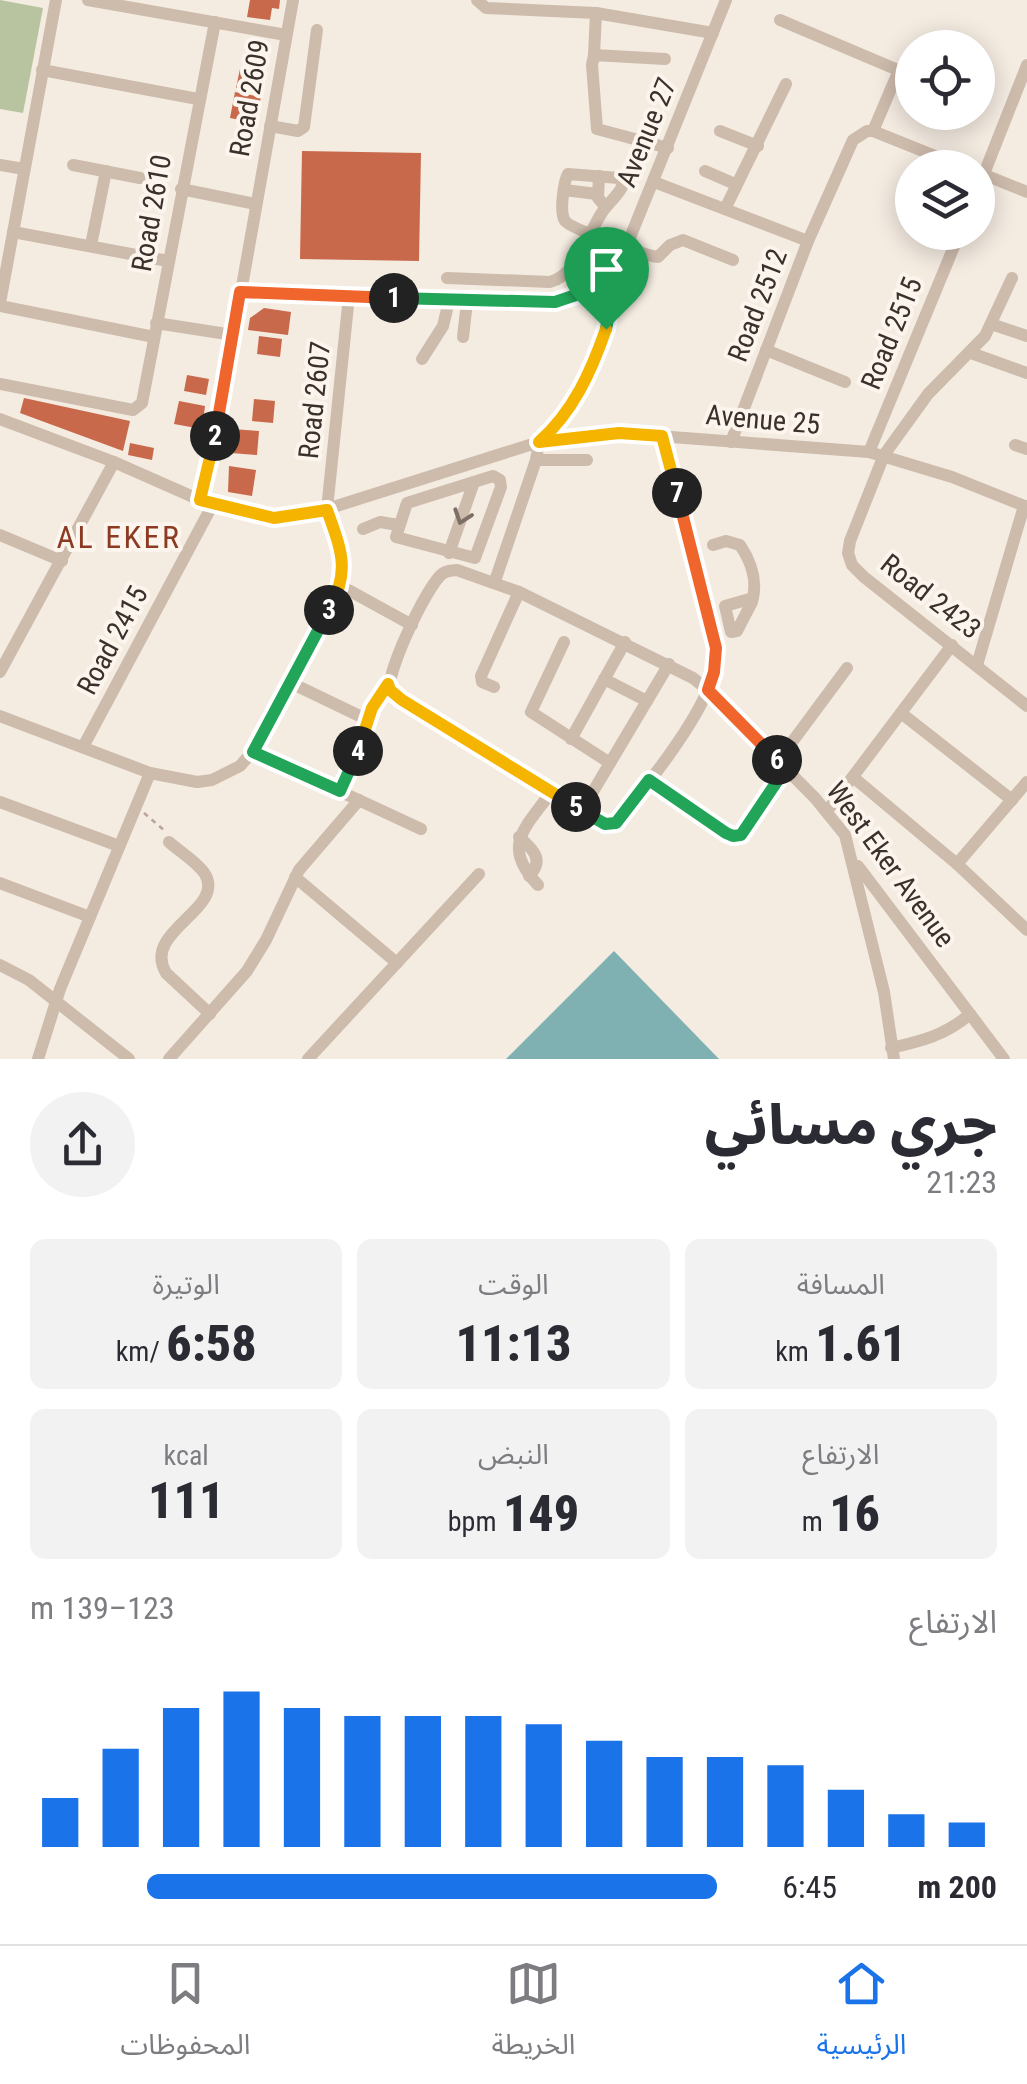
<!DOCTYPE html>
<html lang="ar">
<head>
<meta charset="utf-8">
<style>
	:root { --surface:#fff; --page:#f2f2f3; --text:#2b2b33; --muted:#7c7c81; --line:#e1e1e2; --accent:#1a73e8 }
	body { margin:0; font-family:"Roboto Condensed","Noto Sans Arabic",sans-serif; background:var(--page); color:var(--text); direction:rtl; height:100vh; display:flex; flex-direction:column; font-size:38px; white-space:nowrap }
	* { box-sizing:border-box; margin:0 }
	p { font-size:32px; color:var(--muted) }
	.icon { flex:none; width:55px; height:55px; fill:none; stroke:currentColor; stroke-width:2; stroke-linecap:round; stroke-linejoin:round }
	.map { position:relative; height:1059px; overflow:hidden; direction:ltr }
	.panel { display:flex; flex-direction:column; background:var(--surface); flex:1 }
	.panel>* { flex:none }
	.buttons { position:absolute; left:895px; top:30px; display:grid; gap:20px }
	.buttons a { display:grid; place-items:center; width:100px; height:100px; border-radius:50%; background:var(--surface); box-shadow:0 5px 25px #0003; font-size:50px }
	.pin { position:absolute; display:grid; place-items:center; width:85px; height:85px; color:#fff; margin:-102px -42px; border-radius:50% 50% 50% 0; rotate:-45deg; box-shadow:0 0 10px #0007 }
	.pin .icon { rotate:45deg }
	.km { position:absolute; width:50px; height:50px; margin:-25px; border-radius:50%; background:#222; color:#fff; font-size:28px; line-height:50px; text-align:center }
	.round { display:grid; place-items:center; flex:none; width:105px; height:105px; border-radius:52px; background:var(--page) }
	.head { display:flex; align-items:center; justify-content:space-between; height:170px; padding:0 30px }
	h1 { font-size:55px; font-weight:800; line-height:75px }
	.figures { display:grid; grid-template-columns:repeat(3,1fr); gap:15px; height:170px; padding:10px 30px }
	.figures div { display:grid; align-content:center; border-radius:15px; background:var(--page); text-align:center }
	.figures b { font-size:50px; font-weight:800 }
	.figures small { font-size:28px; font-weight:400 }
	.figures p { font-size:28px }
	.chart { height:280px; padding:20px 30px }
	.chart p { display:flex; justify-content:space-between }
	.chart svg { width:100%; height:180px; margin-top:10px; stroke:var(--accent); stroke-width:6 }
	ul { padding:0 30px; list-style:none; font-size:32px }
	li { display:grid; grid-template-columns:160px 120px 1fr; align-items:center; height:75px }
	li i { height:25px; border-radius:12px; background:var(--accent) }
	.tabs { display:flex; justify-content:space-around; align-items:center; height:140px; border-top:2px solid var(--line); background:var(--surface); font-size:28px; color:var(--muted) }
	.tabs a { display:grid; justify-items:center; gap:5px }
	.tabs .selected { color:var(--accent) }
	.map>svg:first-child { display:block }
	.green { fill:#b8c4a0 }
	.water { fill:#7fb0b2 }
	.building { fill:#c8694b }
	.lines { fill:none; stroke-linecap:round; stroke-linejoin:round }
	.path { stroke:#b9a596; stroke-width:2.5; stroke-dasharray:5 5; stroke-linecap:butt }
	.minor { stroke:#cdbbac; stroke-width:12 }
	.oneway { stroke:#7d6f65 }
	.split-1-casing { stroke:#fff; stroke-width:20 }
	.split-2-casing { stroke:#fff; stroke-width:20 }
	.split-3-casing { stroke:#fff; stroke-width:20 }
	.split-4-casing { stroke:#fff; stroke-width:20 }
	.split-5-casing { stroke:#fff; stroke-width:20 }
	.split-6-casing { stroke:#fff; stroke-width:20 }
	.split-7-casing { stroke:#fff; stroke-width:20 }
	.split-8-casing { stroke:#fff; stroke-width:20 }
	.split-1 { stroke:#22a559; stroke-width:12 }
	.split-2 { stroke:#f0652b; stroke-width:12 }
	.split-3 { stroke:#f5b400; stroke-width:12 }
	.split-4 { stroke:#22a559; stroke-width:12 }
	.split-5 { stroke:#f5b400; stroke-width:12 }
	.split-6 { stroke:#22a559; stroke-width:12 }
	.split-7 { stroke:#f0652b; stroke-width:12 }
	.split-8 { stroke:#f5b400; stroke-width:12 }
	.labels { text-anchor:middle; stroke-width:8; stroke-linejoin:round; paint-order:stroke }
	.street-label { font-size:28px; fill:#3b302b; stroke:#fbf5ee }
	.quarter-label { font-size:32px; letter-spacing:2.5px; fill:#8c3b22; stroke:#fbf5ee }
</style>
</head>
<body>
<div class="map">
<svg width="1027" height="1059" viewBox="0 0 1027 1059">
	<rect width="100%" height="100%" fill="#f4ebe1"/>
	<path class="green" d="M0 0 43 8 23 113 0 109Z"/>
	<path class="water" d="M614 951 719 1059H506Z"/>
	<g class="building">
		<path d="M250 0H280L279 9 272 8 270 20 247 17Z"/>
		<path d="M240 69 263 74 259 93 236 88Z"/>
		<path d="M235 92 261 97 258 112 252 111 250 122 230 118Z"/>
		<path d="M302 151 421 153 419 261 300 259Z"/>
		<path d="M264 308 291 312 288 335 248 330 250 318Z"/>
		<path d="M259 336 282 339 280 357 257 354Z"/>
		<path d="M187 375 209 379 206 395 184 391Z"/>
		<path d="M24 398 130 421 123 451 20 413Z"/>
		<path d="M254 399 275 401 273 423 252 421Z"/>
		<path d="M179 401 205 406 204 414 210 415 207 430 174 424Z"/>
		<path d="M232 429 259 431 257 455 231 453Z"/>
		<path d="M130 443 154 448 152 460 128 455Z"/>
		<path d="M229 466 256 470 252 496 228 492Z"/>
	</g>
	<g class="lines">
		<path class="path" d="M144 813 165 831"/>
		<g class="minor">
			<path d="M88 0 286 35"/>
			<path d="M477 0 486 8 596 13 713 33"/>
			<path d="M780 20 912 76"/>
			<path d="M594 55 596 13"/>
			<path d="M665 59 594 55 592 65 597 129 668 148"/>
			<path d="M42 70 198 99"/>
			<path d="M270 126 298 131 304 127 317 30"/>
			<path d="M720 131 758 146"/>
			<path d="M873 131 899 70"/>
			<path d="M0 165 24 169"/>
			<path d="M73 165 140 178"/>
			<path d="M705 171 735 184"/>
			<path d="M980 173 1027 192"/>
			<path d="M599 176 598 198 605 206"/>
			<path d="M654 182 808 241"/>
			<path d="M181 189 256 204"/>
			<path d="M978 189 1027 65"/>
			<path d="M564 190 597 194"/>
			<path d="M725 209 786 84"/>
			<path d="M13 232 168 261"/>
			<path d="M91 245 106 171"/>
			<path d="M447 278 550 282C578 275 588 232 603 211 609 202 618 196 623 185L619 178 568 174C564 181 559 212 565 221 571 229 647 256 658 257L670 245 683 240 733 260"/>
			<path d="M1012 278 985 336 928 394 884 455 850 541 848 553 852 565 864 577 1027 706"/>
			<path d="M241 292 544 304 585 292 619 265"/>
			<path d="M0 303 56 0"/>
			<path d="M0 306 154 337"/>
			<path d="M156 323 233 335"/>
			<path d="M991 324 1027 336"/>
			<path d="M463 337 467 302"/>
			<path d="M766 350 845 382"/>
			<path d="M971 353 1027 373"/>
			<path d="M422 359 443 326 449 301"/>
			<path d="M0 384 133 410 142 403 215 22"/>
			<path d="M0 419 114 462 200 500 259 517H291L327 509 539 442 619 433 869 452 952 477 1027 507"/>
			<path d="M662 436 714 636C716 652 717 667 711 682 696 724 645 789 615 823L605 824 551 792 390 690C386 672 427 586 442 574 447 570 450 571 457 570L519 592 693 678 708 690 815 798 845 835 884 992 894 1059"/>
			<path d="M731 442 808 241 853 140 867 131H873L965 168"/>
			<path d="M1015 445 1027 449"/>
			<path d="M869 452 960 232"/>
			<path d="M536 460H587"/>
			<path d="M493 476 500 480 501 487 475 558 396 537 407 503Z"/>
			<path d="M200 500 213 449 293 0"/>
			<path d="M363 529 380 522 398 525"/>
			<path d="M0 535 62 561"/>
			<path d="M713 545 726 541 740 545C752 563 758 581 752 602L737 631 731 632 725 606 753 598"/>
			<path d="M449 553 474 482"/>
			<path d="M495 581 536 460 539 442 558 425 593 367 606 329 625 250 726 0"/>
			<path d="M341 586 412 625"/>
			<path d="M564 642 531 712 610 763"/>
			<path d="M977 665 1024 506"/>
			<path d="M0 672 114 462"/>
			<path d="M604 679 647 701"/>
			<path d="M291 683 368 720"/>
			<path d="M494 687 482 682 481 676 519 592"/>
			<path d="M901 713 1012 800"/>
			<path d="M0 716 150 773 197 782 212 780 240 766 253 751 336 596 343 565 327 509 349 296"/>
			<path d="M571 739 625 642"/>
			<path d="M83 747 213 504"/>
			<path d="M253 751 421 829"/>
			<path d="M778 761 847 668"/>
			<path d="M853 777 957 864 1027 930"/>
			<path d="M649 780 733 836 747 829 786 768"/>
			<path d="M340 791 364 736 372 708 388 684"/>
			<path d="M0 802 119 846"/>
			<path d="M582 810 669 664"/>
			<path d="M827 811 952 645"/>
			<path d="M519 837C533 849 545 860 529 876"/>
			<path d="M169 842C180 852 197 862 205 874 226 910 141 931 166 973L210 1014"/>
			<path d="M957 864 1027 782"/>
			<path d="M858 866 1004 1059"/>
			<path d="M295 877 397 963"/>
			<path d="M0 883 90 917"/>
			<path d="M538 885C500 845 526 828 551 792"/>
			<path d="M0 965 29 980 129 1059"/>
			<path d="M891 1048C922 1041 946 1035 970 1014"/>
			<path d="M38 1059 60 989 150 773"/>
			<path d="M169 1059 247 971 266 940 299 870 359 800"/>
			<path d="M308 1059 479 874"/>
		</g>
	</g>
	<defs><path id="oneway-chevron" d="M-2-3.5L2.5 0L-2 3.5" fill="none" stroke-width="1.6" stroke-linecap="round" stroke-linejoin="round" transform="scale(2.5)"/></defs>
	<use class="oneway" href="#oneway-chevron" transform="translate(462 517) rotate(109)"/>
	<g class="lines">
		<g class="split-1-casing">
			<path id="split-1" d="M394 298 555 302 585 292 619 265 606 329"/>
		</g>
		<g class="split-2-casing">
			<path id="split-2" d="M215 436 240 292 394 298"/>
		</g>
		<g class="split-3-casing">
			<path id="split-3" d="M215 436 200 500 274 518 327 510C341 550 351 570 329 610"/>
		</g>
		<g class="split-4-casing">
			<path id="split-4" d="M329 610 253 752 340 791 358 751"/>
		</g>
		<g class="split-5-casing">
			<path id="split-5" d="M358 751 372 708 388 684 390 690 402 700 576 807"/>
		</g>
		<g class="split-6-casing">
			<path id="split-6" d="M576 807 605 824 616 823 649 780 726 833 733 836 741 835 786 768 777 760"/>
		</g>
		<g class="split-7-casing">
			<path id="split-7" d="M677 493 716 648 714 672 708 690 777 760"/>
		</g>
		<g class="split-8-casing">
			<path id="split-8" d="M606 329C591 372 573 412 539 442L619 433 662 436 677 493"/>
		</g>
		<use href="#split-1" class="split-1"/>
		<use href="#split-2" class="split-2"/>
		<use href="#split-3" class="split-3"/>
		<use href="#split-4" class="split-4"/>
		<use href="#split-5" class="split-5"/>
		<use href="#split-6" class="split-6"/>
		<use href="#split-7" class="split-7"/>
		<use href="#split-8" class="split-8"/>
	</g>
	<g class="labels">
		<g class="street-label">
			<text transform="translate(249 98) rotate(-80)" y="10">Road 2609</text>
			<text transform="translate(646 132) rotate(-68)" y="10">Avenue 27</text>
			<text transform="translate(151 213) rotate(-80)" y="10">Road 2610</text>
			<text transform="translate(757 305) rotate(-69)" y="10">Road 2512</text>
			<text transform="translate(891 333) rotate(-68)" y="10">Road 2515</text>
			<text transform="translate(314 400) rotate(-84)" y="10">Road 2607</text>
			<text transform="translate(763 419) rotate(5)" y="10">Avenue 25</text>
			<text transform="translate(931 596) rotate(38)" y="10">Road 2423</text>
			<text transform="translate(112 640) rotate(-62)" y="10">Road 2415</text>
			<text transform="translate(891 864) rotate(54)" y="10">West Eker Avenue</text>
		</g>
		<g class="quarter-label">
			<text x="119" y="548">AL EKER</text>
		</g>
	</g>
</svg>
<div class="buttons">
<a><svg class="icon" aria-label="locate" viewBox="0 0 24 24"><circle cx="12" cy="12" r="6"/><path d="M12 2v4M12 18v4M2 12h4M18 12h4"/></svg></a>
<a><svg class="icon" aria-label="layers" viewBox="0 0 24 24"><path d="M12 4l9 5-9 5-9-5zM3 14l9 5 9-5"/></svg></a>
</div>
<div class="pin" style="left:606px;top:329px;background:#1e9e55"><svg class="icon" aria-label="arrive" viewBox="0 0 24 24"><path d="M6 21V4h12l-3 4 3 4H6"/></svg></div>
<b class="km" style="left:394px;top:298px">1</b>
<b class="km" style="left:215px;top:436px">2</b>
<b class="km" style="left:329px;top:610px">3</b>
<b class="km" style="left:358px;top:751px">4</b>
<b class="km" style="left:576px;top:807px">5</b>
<b class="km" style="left:777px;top:760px">6</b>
<b class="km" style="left:677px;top:493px">7</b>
</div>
<section class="panel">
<div class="head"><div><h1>جري مسائي</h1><p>21:23</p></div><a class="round"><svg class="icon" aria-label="share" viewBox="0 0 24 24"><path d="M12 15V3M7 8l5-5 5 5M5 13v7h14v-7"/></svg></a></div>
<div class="figures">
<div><p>المسافة</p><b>1.61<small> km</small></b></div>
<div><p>الوقت</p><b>11:13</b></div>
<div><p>الوتيرة</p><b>6:58<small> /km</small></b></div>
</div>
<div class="figures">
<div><p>الارتفاع</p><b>16<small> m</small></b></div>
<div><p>النبض</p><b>149<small> bpm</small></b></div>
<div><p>kcal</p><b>111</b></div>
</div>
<div class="chart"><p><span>الارتفاع</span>123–139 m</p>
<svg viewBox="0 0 160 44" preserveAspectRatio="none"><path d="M5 44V32M15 44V20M25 44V10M35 44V6M45 44V10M55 44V12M65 44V12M75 44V12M85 44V14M95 44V18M105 44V22M115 44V22M125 44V24M135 44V30M145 44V36M155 44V38"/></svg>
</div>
<ul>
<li><b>200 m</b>6:45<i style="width:83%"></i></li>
</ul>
</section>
<nav class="tabs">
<a class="selected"><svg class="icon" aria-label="home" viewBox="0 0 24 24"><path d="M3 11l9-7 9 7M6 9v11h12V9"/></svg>الرئيسية</a>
<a><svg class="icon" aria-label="map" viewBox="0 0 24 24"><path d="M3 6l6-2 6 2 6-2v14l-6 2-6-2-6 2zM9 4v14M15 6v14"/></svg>الخريطة</a>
<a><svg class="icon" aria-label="saved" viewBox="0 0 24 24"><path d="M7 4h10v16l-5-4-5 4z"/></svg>المحفوظات</a>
</nav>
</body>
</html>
